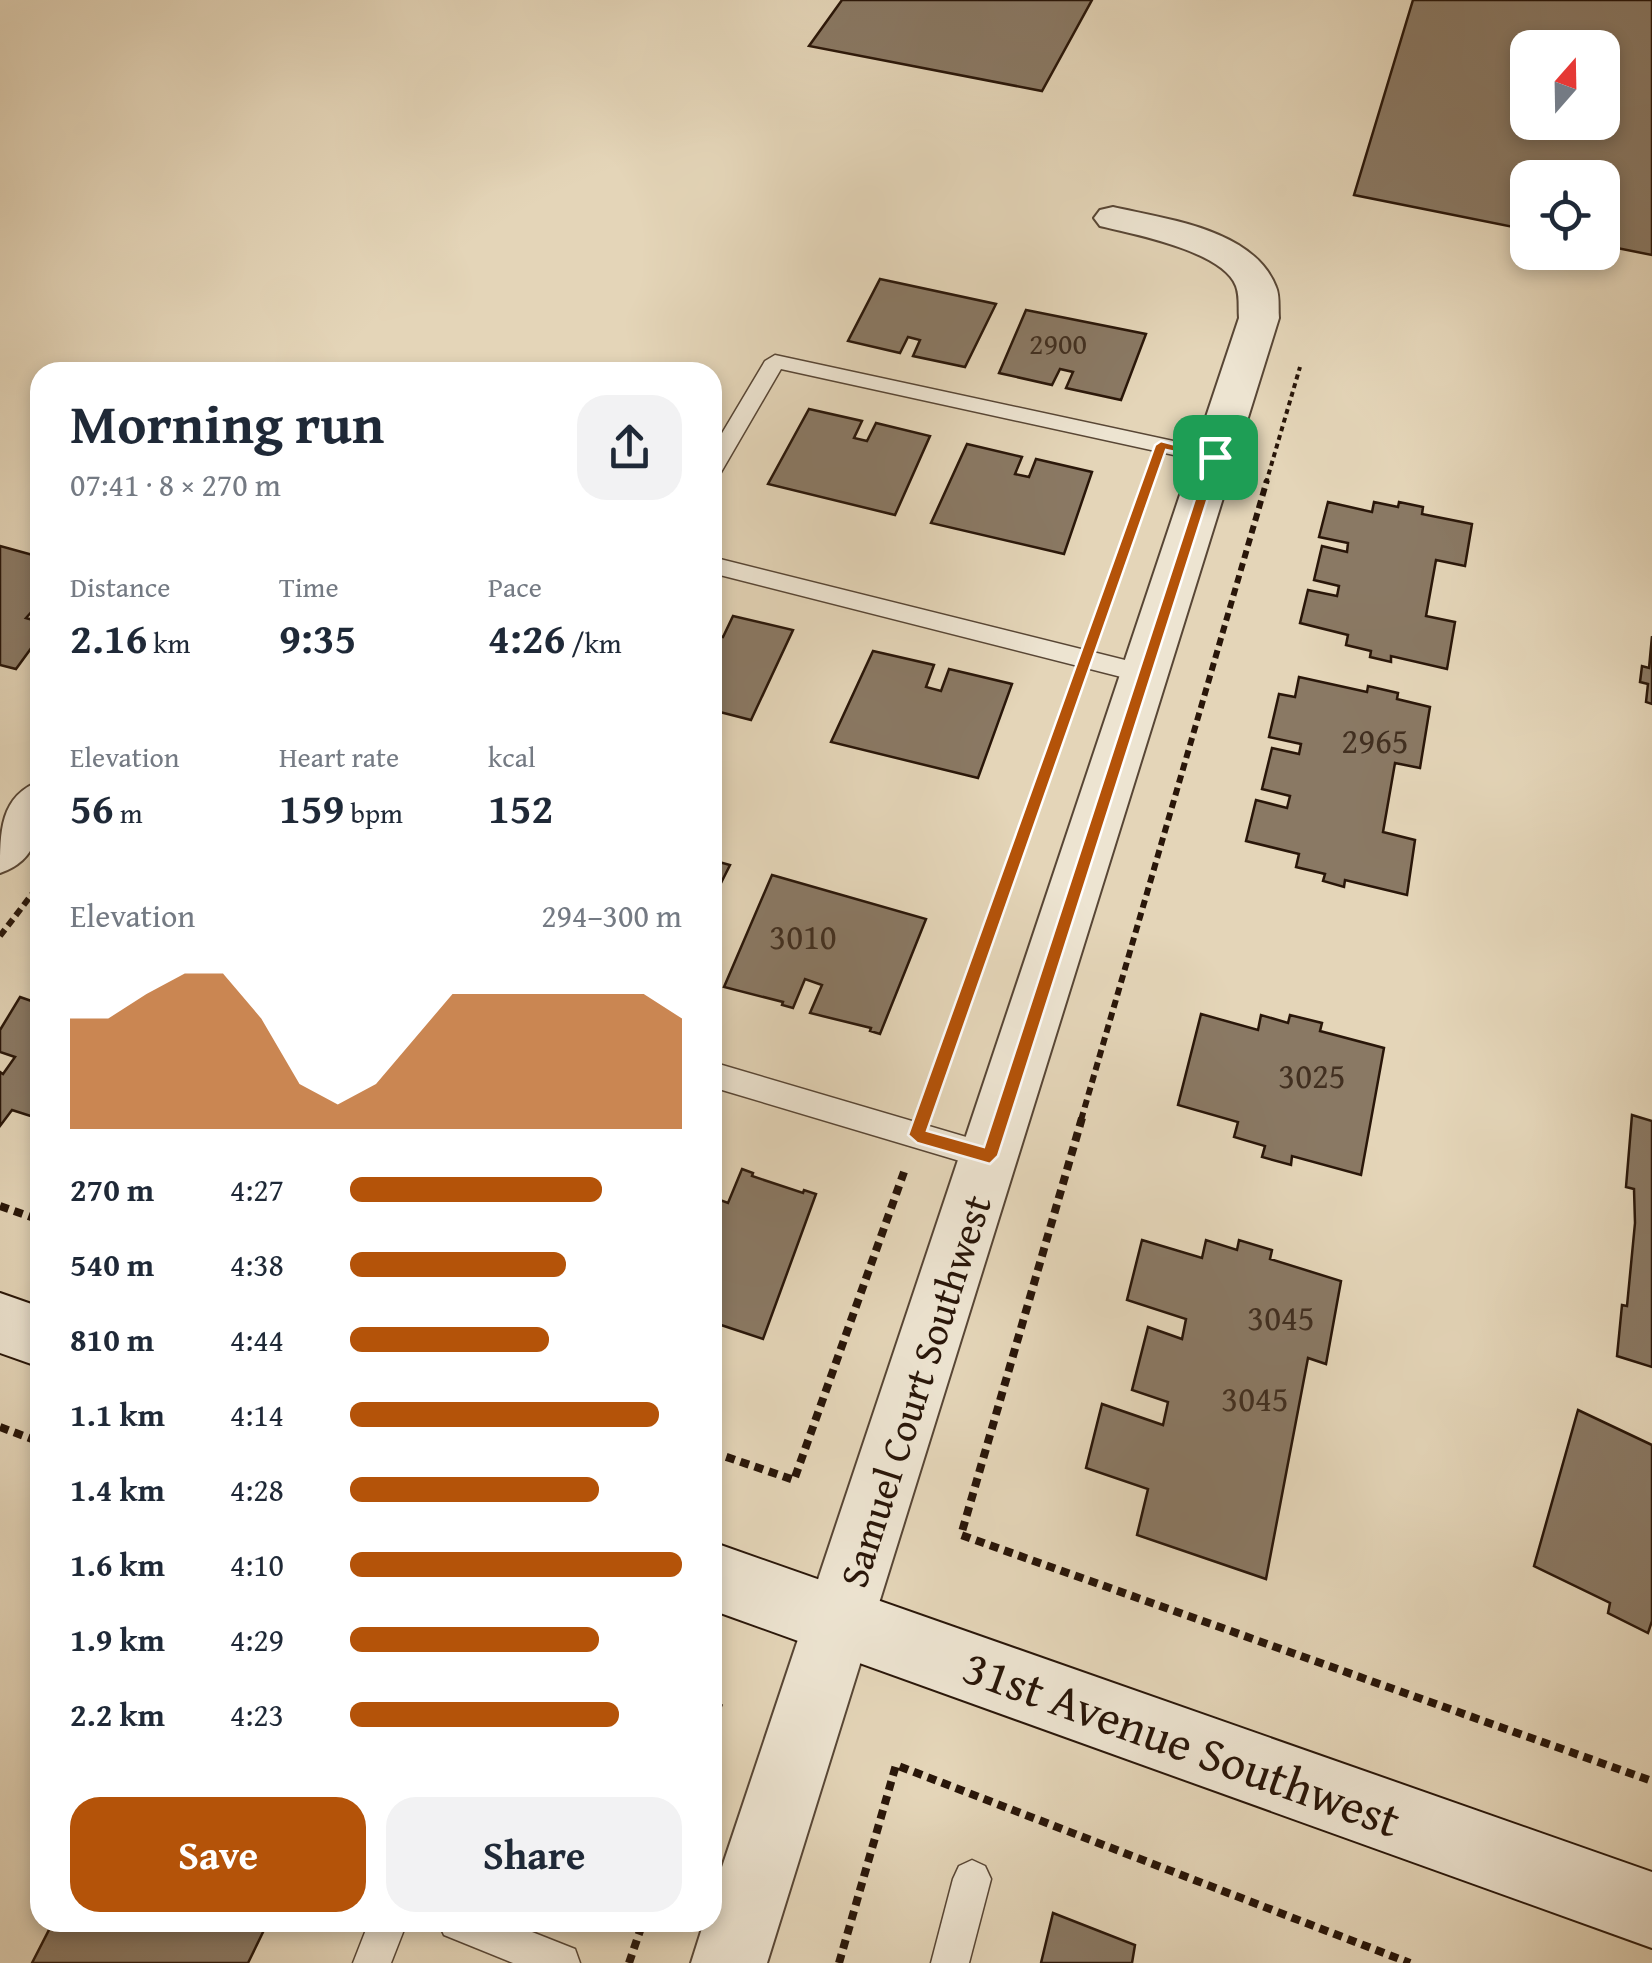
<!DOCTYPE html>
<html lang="en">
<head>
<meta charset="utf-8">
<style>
	:root { --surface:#fff; --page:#f2f2f3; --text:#1f2937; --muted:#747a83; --accent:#b45309 }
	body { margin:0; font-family:"Gentium Book Plus",serif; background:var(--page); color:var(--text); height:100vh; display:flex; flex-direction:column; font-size:38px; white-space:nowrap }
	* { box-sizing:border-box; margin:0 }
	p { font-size:32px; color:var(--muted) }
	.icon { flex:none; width:55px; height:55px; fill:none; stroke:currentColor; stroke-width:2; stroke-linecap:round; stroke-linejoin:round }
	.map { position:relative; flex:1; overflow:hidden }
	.sheet { position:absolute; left:30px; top:362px; width:692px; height:1570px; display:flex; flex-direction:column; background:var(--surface); border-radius:30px; box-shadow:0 5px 15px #0003 }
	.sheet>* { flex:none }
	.needle { width:65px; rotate:20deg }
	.fabs { position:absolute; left:1510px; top:30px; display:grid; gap:20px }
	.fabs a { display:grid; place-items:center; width:110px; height:110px; border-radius:20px; background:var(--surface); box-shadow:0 5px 15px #0003; font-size:50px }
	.pin { position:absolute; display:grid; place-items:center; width:85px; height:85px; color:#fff; margin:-42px; border-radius:20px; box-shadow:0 5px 15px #0006 }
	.round { display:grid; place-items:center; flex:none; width:105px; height:105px; border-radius:30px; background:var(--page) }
	.overview { display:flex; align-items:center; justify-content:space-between; height:170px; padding:0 40px }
	h1 { font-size:55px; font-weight:700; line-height:75px }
	.metrics { display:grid; grid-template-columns:repeat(3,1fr); gap:15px; height:170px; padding:10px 40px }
	.metrics div { display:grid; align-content:center }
	.metrics b { font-size:42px; font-weight:700 }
	.metrics small { font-size:28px; font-weight:400 }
	.metrics p { font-size:28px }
	.chart { height:280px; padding:20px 40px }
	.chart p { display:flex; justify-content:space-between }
	.chart svg { width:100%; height:180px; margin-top:10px; fill:var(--accent); opacity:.7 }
	.cta { display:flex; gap:20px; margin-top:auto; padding:20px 40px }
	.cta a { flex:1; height:115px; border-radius:30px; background:var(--accent); color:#fff; font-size:40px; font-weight:700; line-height:115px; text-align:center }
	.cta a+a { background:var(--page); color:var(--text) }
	ul { padding:0 40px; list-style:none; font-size:32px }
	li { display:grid; grid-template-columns:160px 120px 1fr; align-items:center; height:75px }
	li i { height:25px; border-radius:12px; background:var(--accent) }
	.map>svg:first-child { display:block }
	.building { fill:#8a7964; stroke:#291609; stroke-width:2.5; fill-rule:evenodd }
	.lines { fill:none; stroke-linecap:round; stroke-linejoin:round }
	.lane-casing { stroke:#584635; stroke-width:3 }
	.street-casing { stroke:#584635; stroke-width:4 }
	.secondary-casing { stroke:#291609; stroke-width:4 }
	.path-far2 { stroke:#291609; stroke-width:4; stroke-dasharray:5 4; stroke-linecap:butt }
	.path-far1 { stroke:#291609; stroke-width:6; stroke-dasharray:8 5; stroke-linecap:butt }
	.path { stroke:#291609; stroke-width:8; stroke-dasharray:9 6; stroke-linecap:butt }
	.lane { fill:#ede4d1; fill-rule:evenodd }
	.street { fill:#ede4d1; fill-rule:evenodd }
	.secondary { fill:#ede4d1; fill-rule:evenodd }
	.route { fill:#b45309; stroke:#fff; stroke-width:2.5; fill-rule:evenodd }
	.labels { text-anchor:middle; stroke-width:8; stroke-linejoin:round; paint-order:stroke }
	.far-number-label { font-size:30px; fill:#412f20 }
	.number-label { font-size:35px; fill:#412f20 }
	.street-label { font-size:40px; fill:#291609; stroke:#ede4d1 }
	.near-street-label { font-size:48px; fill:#291609; stroke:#ede4d1 }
</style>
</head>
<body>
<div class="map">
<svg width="1652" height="1963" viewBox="0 0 1652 1963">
	<rect width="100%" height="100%" fill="#e4d5b8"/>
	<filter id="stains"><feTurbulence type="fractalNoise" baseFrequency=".002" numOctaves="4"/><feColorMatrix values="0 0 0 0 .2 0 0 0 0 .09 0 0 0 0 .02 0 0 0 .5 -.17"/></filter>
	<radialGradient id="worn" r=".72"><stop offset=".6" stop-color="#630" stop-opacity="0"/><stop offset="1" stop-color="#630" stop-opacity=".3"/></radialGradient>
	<g class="building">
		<path d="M842 0H1092L1042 91 809 46Z"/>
		<path d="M1413 0H1652V255L1602 245V178H1528V230L1354 195ZM1528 48H1602V122H1528Z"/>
		<path d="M880 279 996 304 965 367 913 356 920 340 908 337 900 353 848 341Z"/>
		<path d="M1026 310 1146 334 1121 400 1066 388 1073 372 1060 369 1052 385 999 373Z"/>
		<path d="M809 409 862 421 854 438 867 441 876 423 930 436 895 515 768 484Z"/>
		<path d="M967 444 1022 457 1015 474 1029 477 1036 459 1092 472 1064 554 931 523Z"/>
		<path d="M1328 502 1372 512 1374 502 1398 507 1399 502 1423 507 1422 514 1472 524 1465 566 1436 560 1426 616 1455 622 1447 669 1391 656V662L1370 657 1371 651 1346 645 1348 635 1300 623 1308 590 1337 596 1339 586 1314 580 1322 546 1347 552 1348 543 1319 537Z"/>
		<path d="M0 546 40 557V610L35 608 26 618 40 622V636L16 669 0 665Z"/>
		<path d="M733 616 793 630 751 720 712 710V634L723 637Z"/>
		<path d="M1652 636V704L1646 702 1648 684 1640 682 1642 666 1649 668Z"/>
		<path d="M873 651 934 665 926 687 941 691 949 669 1012 684 978 778 831 742Z"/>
		<path d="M1299 677 1367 692 1368 686 1398 693 1397 699 1430 707 1420 768 1395 763 1383 832 1415 840 1407 895 1345 880 1344 887 1323 881 1325 874 1296 867 1299 854 1246 841 1256 800 1287 808 1290 796 1262 789 1272 748 1299 754 1301 744 1269 737 1279 694 1295 697Z"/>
		<path d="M712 860 730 865 712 901Z"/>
		<path d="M772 875 926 919 880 1034 870 1031 871 1028 810 1013 822 985 805 979 793 1008 782 1005 783 1002 724 987Z"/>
		<path d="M20 997 40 1004V1119L12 1110 0 1126V1072L3 1074 15 1057 0 1052V1030Z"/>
		<path d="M1201 1014 1258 1030 1261 1015 1288 1023 1290 1015 1322 1023 1320 1031 1384 1048 1361 1175 1292 1156 1291 1165 1262 1157 1265 1146 1234 1137 1238 1122 1178 1105Z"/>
		<path d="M1632 1115 1652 1121V1367L1617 1356 1622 1305 1627 1306 1635 1223 1634 1189 1626 1187Z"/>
		<path d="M742 1169 753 1173 752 1176 803 1193 804 1190 816 1194 763 1339 712 1322V1197L728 1203Z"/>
		<path d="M1142 1240 1202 1258 1206 1240 1237 1250 1239 1240 1272 1250 1270 1259 1341 1281 1326 1364 1308 1358 1266 1579 1137 1535 1148 1489 1086 1468 1102 1404 1163 1425 1168 1402 1132 1390 1148 1327 1182 1339 1186 1319 1127 1300Z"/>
		<path d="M1578 1410 1652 1445V1621L1648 1633 1608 1613 1610 1603 1534 1566Z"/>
		<path d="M1053 1913 1135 1945 1132 1963H1041Z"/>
		<path d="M53 1922H256L266 1926 248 1963H32Z"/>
	</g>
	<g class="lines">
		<g class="lane-casing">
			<g id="lane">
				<path d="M775 355 1215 450 1226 457 1215 464 781 369 720 474 712 476V450L765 361Z"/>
				<path d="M712 557 1145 665 1157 674 1145 683 712 573Z"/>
				<path d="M712 1062 990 1144 1000 1148 1005 1157 1000 1166 990 1170 712 1087Z"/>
				<path d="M972 1860 985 1866 991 1879 969 1963H931L953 1879 959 1866Z"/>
				<path d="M369 1922H407L391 1963H353Z"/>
				<path d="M438 1922H507L575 1949 580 1963H513L444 1935Z"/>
			</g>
		</g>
		<g class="street-casing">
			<g id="street">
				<path d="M1113 207C1165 219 1254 229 1276 287 1280 296 1278 308 1279 318L767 1963H691L704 1922H712V1897L1239 318C1238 308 1240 296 1236 286 1223 251 1133 234 1100 226L1094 218 1100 210Z"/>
				<path d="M40 781C40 821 44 858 0 873 0 831 0 796 40 781Z"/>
			</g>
		</g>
		<g class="secondary-casing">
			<g id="secondary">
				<path d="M0 1293 40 1307V1367L0 1353Z"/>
				<path d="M712 1542 1652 1872V1948L712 1610Z"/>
			</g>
		</g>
		<g class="path-far2">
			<path d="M1148 483 1149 479"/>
			<path d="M1266 483 1300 367"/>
		</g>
		<g class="path-far1">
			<path d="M1097 627 1149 480"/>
			<path d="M0 936 36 889"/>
			<path d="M930 1098 1074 691"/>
			<path d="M1081 1120 1267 480"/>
		</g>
		<g class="path">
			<path d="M1082 1118 961 1535 1652 1781"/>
			<path d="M0 1206 40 1220"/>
			<path d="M0 1427 40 1442"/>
			<path d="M712 1452 794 1480 904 1172"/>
			<path d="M712 1695 721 1698 712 1724"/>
			<path d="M629 1963 643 1922"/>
			<path d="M839 1963 896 1765 1410 1963"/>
		</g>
		<use href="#lane" class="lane"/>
		<use href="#street" class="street"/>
		<use href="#secondary" class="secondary"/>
	</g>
	<path class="route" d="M1161 441 1221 457 998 1156 990 1164 917 1143 908 1135 1155 445ZM1166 450 1208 459 984 1147 927 1131Z"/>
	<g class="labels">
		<g class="far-number-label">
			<text x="1058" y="354">2900</text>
		</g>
		<g class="number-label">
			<text x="1375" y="753">2965</text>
			<text x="803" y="949">3010</text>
			<text x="1312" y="1088">3025</text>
			<text x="1281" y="1330">3045</text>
			<text x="1255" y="1411">3045</text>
		</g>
		<g class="street-label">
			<text transform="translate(915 1391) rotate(-72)" y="14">Samuel Court Southwest</text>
		</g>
		<g class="near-street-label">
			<text transform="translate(1182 1743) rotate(20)" y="17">31st Avenue Southwest</text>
		</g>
	</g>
	<rect width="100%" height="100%" filter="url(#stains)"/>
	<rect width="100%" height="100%" fill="url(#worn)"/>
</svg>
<div class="fabs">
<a><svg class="needle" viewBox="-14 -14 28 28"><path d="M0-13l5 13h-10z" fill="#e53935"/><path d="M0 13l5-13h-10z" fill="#747a83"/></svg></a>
<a><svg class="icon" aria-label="locate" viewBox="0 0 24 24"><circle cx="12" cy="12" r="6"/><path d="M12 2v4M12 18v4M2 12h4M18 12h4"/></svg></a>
</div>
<div class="pin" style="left:1215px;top:457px;background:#1e9e55"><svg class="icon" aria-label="arrive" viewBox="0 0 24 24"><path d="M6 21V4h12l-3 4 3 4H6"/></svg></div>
<section class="sheet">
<div class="overview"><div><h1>Morning run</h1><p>07:41 · 8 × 270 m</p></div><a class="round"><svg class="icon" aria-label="share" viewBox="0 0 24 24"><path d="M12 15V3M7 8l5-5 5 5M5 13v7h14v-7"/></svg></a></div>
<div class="metrics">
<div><p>Distance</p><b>2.16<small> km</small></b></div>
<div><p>Time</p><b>9:35</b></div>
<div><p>Pace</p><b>4:26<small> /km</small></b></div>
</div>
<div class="metrics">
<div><p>Elevation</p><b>56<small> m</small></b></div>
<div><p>Heart rate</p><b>159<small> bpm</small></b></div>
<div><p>kcal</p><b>152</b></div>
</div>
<div class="chart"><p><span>Elevation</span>294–300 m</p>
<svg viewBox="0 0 160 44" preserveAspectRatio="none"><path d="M0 44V17L10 17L20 11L30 6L40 6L50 17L60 33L70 38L80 33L90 22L100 11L110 11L120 11L130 11L140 11L150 11L160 17V44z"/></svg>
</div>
<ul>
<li><b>270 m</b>4:27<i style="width:76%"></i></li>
<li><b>540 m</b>4:38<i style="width:65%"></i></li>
<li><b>810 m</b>4:44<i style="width:60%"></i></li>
<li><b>1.1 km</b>4:14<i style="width:93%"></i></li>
<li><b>1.4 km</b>4:28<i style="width:75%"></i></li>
<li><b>1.6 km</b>4:10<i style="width:100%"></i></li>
<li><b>1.9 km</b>4:29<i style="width:75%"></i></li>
<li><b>2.2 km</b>4:23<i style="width:81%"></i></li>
</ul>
<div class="cta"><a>Save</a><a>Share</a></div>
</section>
</div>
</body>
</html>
